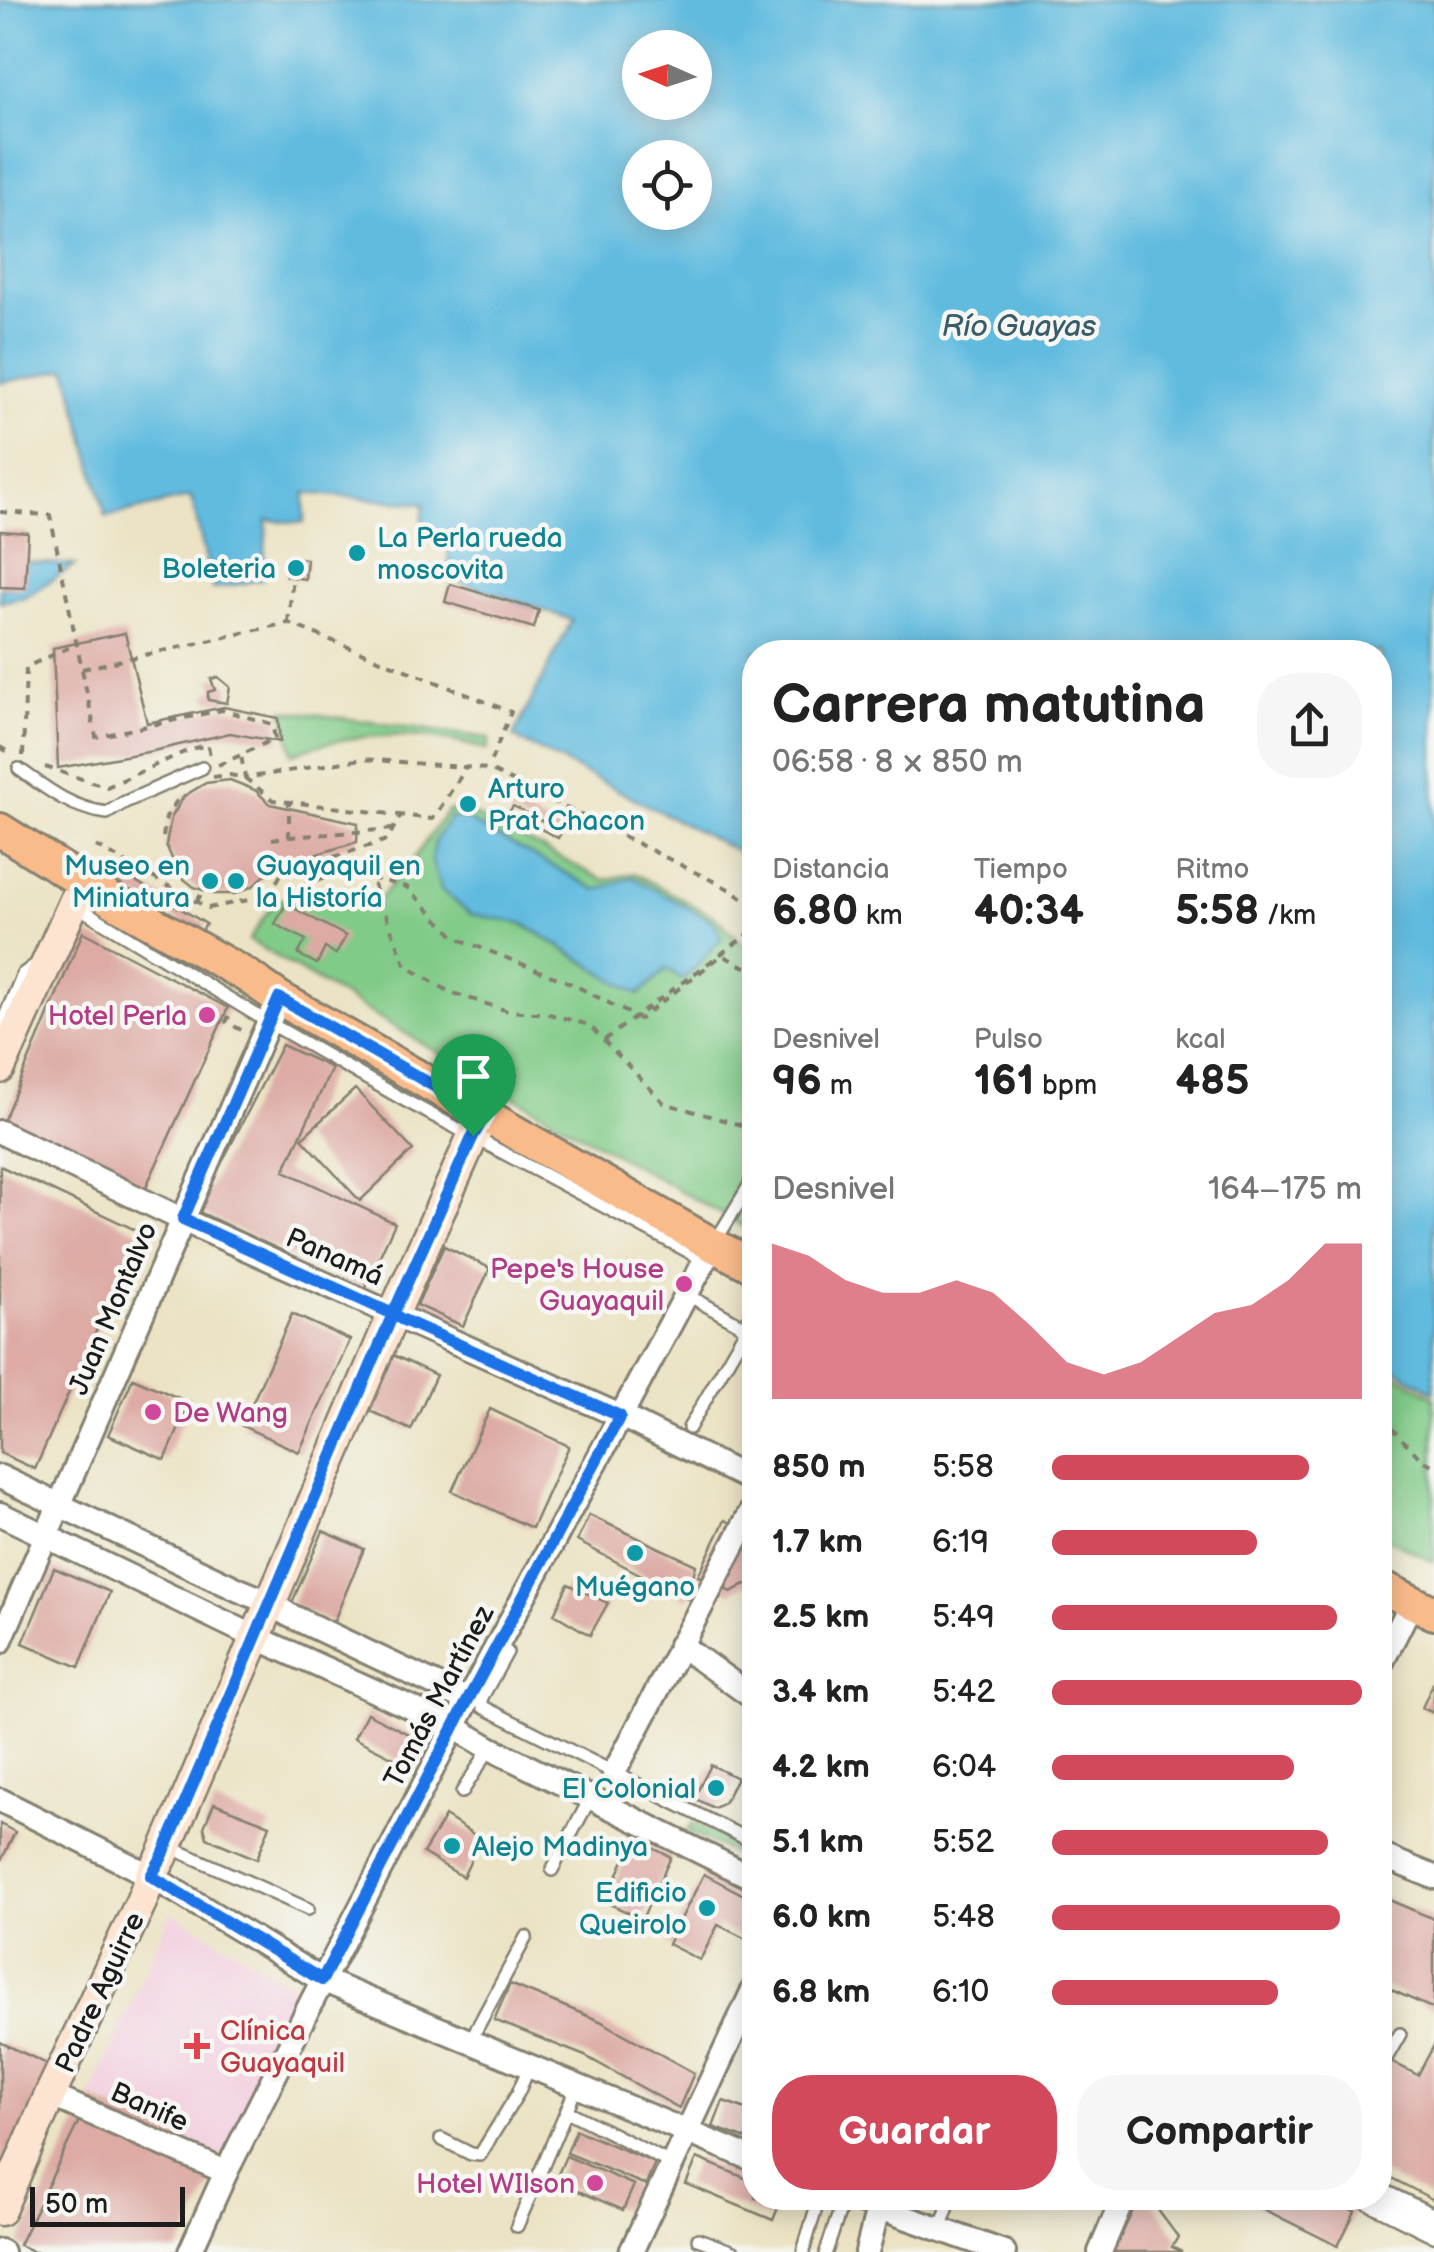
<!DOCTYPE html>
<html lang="es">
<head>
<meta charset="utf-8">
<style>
	:root { --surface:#fff; --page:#f6f6f6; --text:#222; --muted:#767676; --accent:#d1495b }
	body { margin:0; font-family:"Balsamiq Sans",sans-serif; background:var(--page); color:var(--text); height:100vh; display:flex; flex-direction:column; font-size:38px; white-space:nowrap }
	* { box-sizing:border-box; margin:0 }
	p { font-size:32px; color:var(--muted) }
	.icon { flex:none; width:55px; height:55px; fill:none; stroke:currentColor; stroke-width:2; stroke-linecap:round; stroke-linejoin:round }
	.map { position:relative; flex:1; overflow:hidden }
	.sheet { position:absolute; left:742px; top:640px; width:650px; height:1570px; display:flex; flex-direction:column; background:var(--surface); border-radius:40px; box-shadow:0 5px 25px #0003 }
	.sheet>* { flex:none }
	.needle { width:65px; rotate:273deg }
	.fabs { position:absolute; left:622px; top:30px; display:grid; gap:20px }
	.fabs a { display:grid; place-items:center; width:90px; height:90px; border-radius:50%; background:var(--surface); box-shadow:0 5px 25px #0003; font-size:50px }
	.scale { position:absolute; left:30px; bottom:25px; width:155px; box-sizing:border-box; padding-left:10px; border:5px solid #1c1c1c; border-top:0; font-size:28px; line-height:35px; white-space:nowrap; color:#1c1c1c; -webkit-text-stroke:8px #f6f6f2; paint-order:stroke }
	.pin { position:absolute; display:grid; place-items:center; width:85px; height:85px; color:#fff; margin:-102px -42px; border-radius:50% 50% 50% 0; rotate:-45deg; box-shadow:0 0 10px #0007 }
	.pin .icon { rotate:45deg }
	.round { display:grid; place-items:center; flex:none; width:105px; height:105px; border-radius:40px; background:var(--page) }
	.summary { display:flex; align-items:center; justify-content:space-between; height:170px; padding:0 30px }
	h1 { font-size:55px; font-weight:800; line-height:75px }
	.figures { display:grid; grid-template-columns:repeat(3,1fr); gap:15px; height:170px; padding:10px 30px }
	.figures div { display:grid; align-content:center }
	.figures b { font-size:42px; font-weight:800 }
	.figures small { font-size:28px; font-weight:400 }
	.figures p { font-size:28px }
	.chart { height:280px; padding:20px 30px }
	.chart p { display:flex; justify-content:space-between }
	.chart svg { width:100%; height:180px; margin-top:10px; fill:var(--accent); opacity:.7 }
	.primary-button { display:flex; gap:20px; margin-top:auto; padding:20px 30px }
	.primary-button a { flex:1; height:115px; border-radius:40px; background:var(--accent); color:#fff; font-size:40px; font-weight:800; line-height:115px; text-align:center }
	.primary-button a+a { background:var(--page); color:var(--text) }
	ul { padding:0 30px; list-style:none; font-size:32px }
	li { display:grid; grid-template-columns:160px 120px 1fr; align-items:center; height:75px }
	li i { height:25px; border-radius:12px; background:var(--accent) }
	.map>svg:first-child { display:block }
	.built { fill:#f3cfe0 }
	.green { fill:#81cb88; stroke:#4e7452; stroke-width:2.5; fill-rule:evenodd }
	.water { fill:#61bbdf; stroke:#3e6c7e; stroke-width:2.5; fill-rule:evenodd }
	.building { fill:#ddaaa4 }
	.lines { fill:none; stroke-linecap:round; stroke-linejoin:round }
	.lane-casing { stroke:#848070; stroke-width:16 }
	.street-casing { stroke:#848070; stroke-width:28 }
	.secondary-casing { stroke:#848070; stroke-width:35 }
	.primary-casing { stroke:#848070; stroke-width:38 }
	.path { stroke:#848070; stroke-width:4; stroke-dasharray:8 8; stroke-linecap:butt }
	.lane { stroke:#fff; stroke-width:11 }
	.street { stroke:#fff; stroke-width:22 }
	.secondary { stroke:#fde4d1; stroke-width:30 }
	.primary { stroke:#fabb8b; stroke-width:32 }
	.path-bridge { stroke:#848070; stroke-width:4; stroke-dasharray:8 8; stroke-linecap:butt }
	.route-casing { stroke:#fff; stroke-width:20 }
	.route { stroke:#1a73e8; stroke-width:12 }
	.culture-dot { fill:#0f9aa8; stroke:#f6f6f2; stroke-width:4 }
	.hotel-dot { fill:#d1479c; stroke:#f6f6f2; stroke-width:4 }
	.health-dot { fill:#e0444e; stroke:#f6f6f2; stroke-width:4 }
	.labels { text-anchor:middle; stroke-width:9; stroke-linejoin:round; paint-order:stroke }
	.culture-label { font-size:28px; fill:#0d838f; stroke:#f6f6f2; text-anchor:start }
	.hotel-label { font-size:28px; fill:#b23c85; stroke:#f6f6f2; text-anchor:end }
	.street-label { font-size:28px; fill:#1c1c1c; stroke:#f6f6f2 }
	.health-label { font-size:28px; fill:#be3a42; stroke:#f6f6f2; text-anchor:start }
	.water-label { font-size:30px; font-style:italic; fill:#385c6a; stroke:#f6f6f2 }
</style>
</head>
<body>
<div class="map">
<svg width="1434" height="2252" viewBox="0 0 1434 2252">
	<rect width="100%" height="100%" fill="#f6f6f2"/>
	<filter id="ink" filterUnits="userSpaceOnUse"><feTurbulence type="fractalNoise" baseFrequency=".01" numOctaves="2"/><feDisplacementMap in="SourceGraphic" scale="20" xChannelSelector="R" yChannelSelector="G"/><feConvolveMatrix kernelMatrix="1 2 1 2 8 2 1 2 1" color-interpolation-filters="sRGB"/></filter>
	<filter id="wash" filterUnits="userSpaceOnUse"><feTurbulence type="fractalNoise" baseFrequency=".0048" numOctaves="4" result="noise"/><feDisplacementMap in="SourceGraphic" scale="40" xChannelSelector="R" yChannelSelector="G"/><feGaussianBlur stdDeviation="2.25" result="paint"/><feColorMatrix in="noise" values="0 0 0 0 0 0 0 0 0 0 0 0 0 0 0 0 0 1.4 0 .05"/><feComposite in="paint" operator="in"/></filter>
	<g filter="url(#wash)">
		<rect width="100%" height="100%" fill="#ebe3c4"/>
		<path class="built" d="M171 1912 308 1994 226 2157 90 2097Z"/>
		<g class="green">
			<path d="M283 710 489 738 487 750C427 731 352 730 293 754Z"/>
			<path d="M463 809 604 880 634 873 717 918 755 956V1233L460 1066 249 940 276 899 372 907 415 857 447 811ZM450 818 465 819 597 890 682 979 667 968 639 995 521 923Z"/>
			<path d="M1380 1365 1434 1397V1562L1380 1535Z"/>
			<path d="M693 1823 755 1854V1865L687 1831Z"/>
		</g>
		<g class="water">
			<path d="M0 0H1434V1392L1380 1360V652H755V860L513 737 572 620 449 578 448 538 421 534 424 504 305 493 304 523 267 520 263 579 213 589 191 497 106 517 67 369 0 383ZM640 48H695V102H640ZM640 158H695V212H640Z"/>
			<path d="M26 562 75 565 25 597 0 602V587H25Z"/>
			<path d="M450 818 465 819 597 890 632 877 714 922 722 937 700 963 682 980 667 968 639 995 522 923 471 914 441 890 431 859 435 841Z"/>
		</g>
		<g id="blocks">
			<g class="building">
				<path d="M0 531 28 533 25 588 0 587Z"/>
				<path d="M288 557 307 559 305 579 286 576Z"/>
				<path d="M450 584 539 610 534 628 445 602Z"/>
				<path d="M125 633 147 723 224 707 278 718 280 742 230 733 153 751 58 768 53 648Z"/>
				<path d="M218 677 230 687 227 703 208 700V692L215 690 211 679Z"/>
				<path d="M230 780 255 790 270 804 358 823 357 842 274 867 253 886 235 894H214L194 887 180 876 166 845 171 818 184 796 206 783Z"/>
				<path d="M513 806 562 831 558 838 509 812Z"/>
				<path d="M119 871 206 924 200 934 113 882Z"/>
				<path d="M286 904 346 936 336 954 325 948 317 964 298 954 306 940 275 924Z"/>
				<path d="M83 932 228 1008 145 1189 2 1124Z"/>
				<path d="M282 1045 332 1068 284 1171 395 1223 364 1290 197 1211Z"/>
				<path d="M355 1089 413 1150 360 1201 302 1138Z"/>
				<path d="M0 1166 140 1232 35 1469 0 1453Z"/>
				<path d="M444 1246 490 1268 463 1326 417 1305Z"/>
				<path d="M292 1314 350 1340 299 1452 242 1426Z"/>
				<path d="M393 1355 436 1375 411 1430 368 1410Z"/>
				<path d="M133 1378 190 1403 165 1460 108 1435Z"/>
				<path d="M490 1409 569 1446 532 1528 452 1491Z"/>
				<path d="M589 1515 696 1565 687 1599 577 1541Z"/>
				<path d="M725 1520 755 1535V1577L751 1585 745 1584 731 1592 698 1576Z"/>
				<path d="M323 1531 364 1549 333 1623 291 1605Z"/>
				<path d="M54 1568 110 1592 79 1667 23 1643Z"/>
				<path d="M568 1584 608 1603 590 1635 554 1614Z"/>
				<path d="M1434 1681V1713L1422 1708Z"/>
				<path d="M367 1713 424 1742 412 1767 354 1738Z"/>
				<path d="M711 1765 737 1778 724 1803 714 1808 694 1798Z"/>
				<path d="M214 1803 270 1825 257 1859 207 1838 204 1827Z"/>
				<path d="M445 1816 481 1839 463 1877 423 1853Z"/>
				<path d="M0 1824 15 1832 0 1863Z"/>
				<path d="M634 1839 671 1857 642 1919 605 1902Z"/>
				<path d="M704 1874 755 1901V1940L754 1943 718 1925 700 1960 668 1944Z"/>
				<path d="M1380 1896 1434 1919V2009L1380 1985Z"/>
				<path d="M510 1984 600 2021 694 2073 679 2108 585 2056 494 2020Z"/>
				<path d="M0 2042 58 2069 0 2190Z"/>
				<path d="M1434 2045V2200L1380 2172V2078L1388 2060 1418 2075Z"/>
				<path d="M90 2098 224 2159 178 2252H34L19 2245Z"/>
				<path d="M723 2101 755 2112V2142L713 2127Z"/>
				<path d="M576 2130 655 2163 646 2185 567 2153Z"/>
				<path d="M566 2156 634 2185 623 2210 555 2181Z"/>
				<path d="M697 2158 755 2182V2198H782L773 2220 686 2184Z"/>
				<path d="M1139 2198H1149L1178 2237 1172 2247 1182 2252H1113Z"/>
				<path d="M1241 2198H1327L1355 2211 1338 2246Z"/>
			</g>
		</g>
	</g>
	<g filter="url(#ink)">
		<use href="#blocks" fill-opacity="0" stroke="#848070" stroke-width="2.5"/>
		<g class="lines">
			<g class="lane-casing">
				<g id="lane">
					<path d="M19 769C48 790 71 808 107 813L125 802 202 768"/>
					<path d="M85 894 88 913 268 1022 406 1101 680 1247 704 1260 707 1264"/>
					<path d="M0 1028 23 974 38 963"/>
					<path d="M715 1242 755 1176"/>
					<path d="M744 1327 755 1310"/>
					<path d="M689 1428 745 1331 741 1325 695 1299"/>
					<path d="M507 1652 481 1699 483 1707 755 1843"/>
					<path d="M462 1792 490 1748"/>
					<path d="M170 1847 308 1909"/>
					<path d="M552 1870 591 1797"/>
					<path d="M470 2041 526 1937"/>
					<path d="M1380 2069 1400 2034"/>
					<path d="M567 2111 672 2164"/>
					<path d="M441 2139 471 2154 480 2155 518 2093 530 2065"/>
					<path d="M1357 2198 1434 2236"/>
					<path d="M517 2226 577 2086"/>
					<path d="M940 2229 951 2198"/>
					<path d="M698 2239 733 2252"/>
					<path d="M803 2252 819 2198"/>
					<path d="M826 2252 844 2198"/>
				</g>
			</g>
			<g class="street-casing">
				<g id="street">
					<path d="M0 1132 198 1227 629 1420 755 1482"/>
					<path d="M0 1477 239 1590 271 1603 289 1615 468 1700"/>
					<path d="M0 1514 255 1637 454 1727 490 1748 755 1879"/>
					<path d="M0 1642 279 998"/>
					<path d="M680 1645 755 1699"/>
					<path d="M1380 1666 1412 1602"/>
					<path d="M614 1773 755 1504"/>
					<path d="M0 1800 151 1876 322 1980 755 2160"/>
					<path d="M1380 1855 1434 1877"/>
					<path d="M50 2095 226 2172"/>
					<path d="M1380 2195 1434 2221"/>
					<path d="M851 2198 1004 2252"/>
					<path d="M0 2251 2 2252"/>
					<path d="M190 2252 226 2172 312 2001 468 1700 713 1245"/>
					<path d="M631 2252 755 1986"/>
					<path d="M867 2252 878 2208"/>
					<path d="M1100 2252 1123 2198"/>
				</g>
			</g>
			<g class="secondary-casing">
				<g id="secondary">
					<path d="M0 1068 83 882"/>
					<path d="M0 2210 50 2095 141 1902 151 1876 162 1857 393 1315 473 1136 485 1115"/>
				</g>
			</g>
			<g class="primary-casing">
				<g id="primary">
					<path d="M0 830 110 899 247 976 279 998 713 1245 755 1267"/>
					<path d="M1380 1586 1434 1613"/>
				</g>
			</g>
			<g class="path">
				<path d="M0 512 50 515 96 737 222 710 272 724 275 738 241 755 245 778 362 759 488 769 727 888 755 907"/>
				<path d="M288 623 293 577"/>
				<path d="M82 669 288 623 511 712 488 768"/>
				<path d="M0 747 13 755"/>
				<path d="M23 756 26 667 77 644"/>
				<path d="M218 765 241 755"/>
				<path d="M45 767 107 787 191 749 208 745 210 756"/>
				<path d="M213 777 230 775 245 778 273 800 433 819 466 768"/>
				<path d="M163 837 166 817 180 796"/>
				<path d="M289 837 393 829"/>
				<path d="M272 839 289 837V803"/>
				<path d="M96 846 208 908 269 896 347 870 371 878 406 966 450 992 508 1011 549 1014 589 1025 664 1103 755 1129"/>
				<path d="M371 878 407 887 456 938 570 983 640 1019 722 955 755 972"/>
				<path d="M269 896 281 874 387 840 401 815"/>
				<path d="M197 902 203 890"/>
				<path d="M229 1016 226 1022 243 1031"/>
				<path d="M1380 1416 1421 1459 1434 1466"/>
			</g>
			<use href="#lane" class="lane"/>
			<use href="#street" class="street"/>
			<use href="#secondary" class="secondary"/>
			<use href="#primary" class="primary"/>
			<path class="path-bridge" d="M604 1040 755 929"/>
		</g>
	</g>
	<g class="lines" filter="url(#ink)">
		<g class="route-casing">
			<path id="route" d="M473 1136 393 1314 162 1857 151 1876 322 1980 468 1700 620 1416 401 1319 393 1314 183 1219 279 998 485 1115 473 1136"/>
		</g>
		<use href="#route" class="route"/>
	</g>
	<g class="culture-dot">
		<circle cx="357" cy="553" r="10"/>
		<circle cx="296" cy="568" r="10"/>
		<circle cx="468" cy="804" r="10"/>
		<circle cx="210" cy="881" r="10"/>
		<circle cx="236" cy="881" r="10"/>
		<circle cx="635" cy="1553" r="10"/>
		<circle cx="716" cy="1788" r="10"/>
		<circle cx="452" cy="1846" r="10"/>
		<circle cx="707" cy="1908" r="10"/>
	</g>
	<g class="hotel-dot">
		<circle cx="207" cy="1015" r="10"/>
		<circle cx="684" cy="1284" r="10"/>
		<circle cx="153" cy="1412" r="10"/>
		<circle cx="595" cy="2183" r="10"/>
	</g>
	<path class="health-dot" d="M192 2031h10v10h10v10h-10v10h-10v-10h-10v-10h10z"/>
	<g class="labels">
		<g class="culture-label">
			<text x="377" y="547">La Perla rueda<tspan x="377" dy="32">moscovita</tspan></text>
			<text x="276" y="578" text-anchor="end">Boleteria</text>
			<text x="488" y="798">Arturo<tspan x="488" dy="32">Prat Chacon</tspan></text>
			<text x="190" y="875" text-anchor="end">Museo en<tspan x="190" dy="32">Miniatura</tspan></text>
			<text x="256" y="875">Guayaquil en<tspan x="256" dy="32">la Historía</tspan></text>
			<text x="635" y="1596" text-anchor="middle">Muégano</text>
			<text x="696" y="1798" text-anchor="end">El Colonial</text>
			<text x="472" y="1856">Alejo Madinya</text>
			<text x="687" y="1902" text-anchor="end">Edificio<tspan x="687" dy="32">Queirolo</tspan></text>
		</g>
		<g class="hotel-label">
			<text x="187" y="1025">Hotel Perla</text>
			<text x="664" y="1278">Pepe's House<tspan x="664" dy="32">Guayaquil</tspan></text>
			<text x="173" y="1422" text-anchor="start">De Wang</text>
			<text x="575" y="2193">Hotel WIlson</text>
		</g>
		<g class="street-label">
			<text transform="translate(335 1256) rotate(24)" y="10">Panamá</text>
			<text transform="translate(112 1308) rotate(-67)" y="10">Juan Montalvo</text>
			<text transform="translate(438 1696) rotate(-62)" y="10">Tomás Martínez</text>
			<text transform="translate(99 1992) rotate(-65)" y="10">Padre Aguirre</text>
			<text transform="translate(150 2106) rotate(24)" y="10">Banife</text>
		</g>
		<g class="health-label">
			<text x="220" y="2040">Clínica<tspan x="220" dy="32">Guayaquil</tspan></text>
		</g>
		<g class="water-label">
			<text x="1019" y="336">Río Guayas</text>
		</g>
	</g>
</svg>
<div class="fabs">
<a><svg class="needle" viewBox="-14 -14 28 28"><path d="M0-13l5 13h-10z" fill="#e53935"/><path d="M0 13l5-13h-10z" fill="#767676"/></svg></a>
<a><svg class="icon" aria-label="locate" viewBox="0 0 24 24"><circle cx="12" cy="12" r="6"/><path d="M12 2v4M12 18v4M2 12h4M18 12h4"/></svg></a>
</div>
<div class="scale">50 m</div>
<div class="pin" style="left:473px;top:1136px;background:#1e9e55"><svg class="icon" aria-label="arrive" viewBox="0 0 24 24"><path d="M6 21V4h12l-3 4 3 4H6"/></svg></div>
<section class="sheet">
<div class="summary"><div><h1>Carrera matutina</h1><p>06:58 · 8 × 850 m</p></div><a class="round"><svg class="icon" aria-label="share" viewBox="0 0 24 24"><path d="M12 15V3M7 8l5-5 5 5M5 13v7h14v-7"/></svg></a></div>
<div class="figures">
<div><p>Distancia</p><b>6.80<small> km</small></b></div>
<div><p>Tiempo</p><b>40:34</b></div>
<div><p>Ritmo</p><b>5:58<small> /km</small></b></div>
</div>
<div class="figures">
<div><p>Desnivel</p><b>96<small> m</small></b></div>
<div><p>Pulso</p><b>161<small> bpm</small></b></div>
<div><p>kcal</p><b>485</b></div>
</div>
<div class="chart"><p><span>Desnivel</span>164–175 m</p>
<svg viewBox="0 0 160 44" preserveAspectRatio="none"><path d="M0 44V6L10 9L20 15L30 18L40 18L50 15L60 18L70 26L80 35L90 38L100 35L110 29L120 23L130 21L140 15L150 6L160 6V44z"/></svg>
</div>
<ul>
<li><b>850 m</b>5:58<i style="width:83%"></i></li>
<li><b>1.7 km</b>6:19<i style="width:66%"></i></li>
<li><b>2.5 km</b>5:49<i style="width:92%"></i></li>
<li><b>3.4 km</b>5:42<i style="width:100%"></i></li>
<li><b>4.2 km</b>6:04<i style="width:78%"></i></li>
<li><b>5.1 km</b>5:52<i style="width:89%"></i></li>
<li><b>6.0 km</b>5:48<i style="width:93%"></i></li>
<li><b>6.8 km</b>6:10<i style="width:73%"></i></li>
</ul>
<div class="primary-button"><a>Guardar</a><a>Compartir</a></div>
</section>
</div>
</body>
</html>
